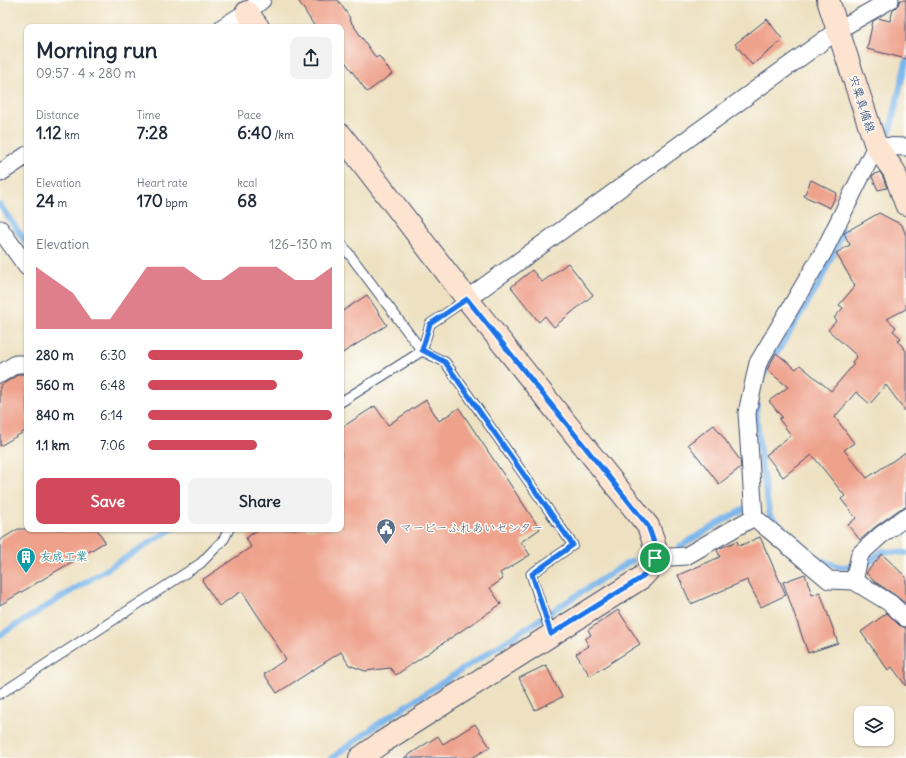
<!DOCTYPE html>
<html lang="en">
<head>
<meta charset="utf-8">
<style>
	:root { --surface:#fff; --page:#f2f2f3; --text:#1f2937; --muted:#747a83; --accent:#d1495b }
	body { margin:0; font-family:Delius,"Klee One",sans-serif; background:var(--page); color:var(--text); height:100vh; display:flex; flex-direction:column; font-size:15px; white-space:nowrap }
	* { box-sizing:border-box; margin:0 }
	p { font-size:13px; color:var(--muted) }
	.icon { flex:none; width:22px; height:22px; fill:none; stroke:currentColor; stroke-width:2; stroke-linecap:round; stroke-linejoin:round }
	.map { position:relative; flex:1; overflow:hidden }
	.drawer { position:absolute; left:24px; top:24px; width:320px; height:508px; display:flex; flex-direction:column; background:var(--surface); border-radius:8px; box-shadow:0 1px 3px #0004 }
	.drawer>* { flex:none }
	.fabs { position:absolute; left:854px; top:706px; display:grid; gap:8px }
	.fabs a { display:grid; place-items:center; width:40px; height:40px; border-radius:8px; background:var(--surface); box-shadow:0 1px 3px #0004; font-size:20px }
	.pin { position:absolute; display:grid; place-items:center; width:34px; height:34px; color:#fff; margin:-17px; border:2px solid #fff; border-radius:50%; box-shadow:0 1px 4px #0007 }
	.round { display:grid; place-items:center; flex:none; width:42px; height:42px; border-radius:8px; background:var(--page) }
	.summary { display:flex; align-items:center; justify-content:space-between; height:68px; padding:0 12px }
	h1 { font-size:22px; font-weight:700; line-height:30px }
	.figures { display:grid; grid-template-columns:repeat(3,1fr); gap:6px; height:68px; padding:4px 12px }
	.figures div { display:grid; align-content:center }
	.figures b { font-size:17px; font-weight:700 }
	.figures small { font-size:11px; font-weight:400 }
	.figures p { font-size:11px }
	.chart { height:112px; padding:8px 12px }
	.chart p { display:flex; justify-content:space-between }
	.chart svg { width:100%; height:72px; margin-top:4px; fill:var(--accent); opacity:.7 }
	.action { display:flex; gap:8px; margin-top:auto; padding:8px 12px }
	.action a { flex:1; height:46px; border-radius:8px; background:var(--accent); color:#fff; font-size:16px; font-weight:700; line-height:46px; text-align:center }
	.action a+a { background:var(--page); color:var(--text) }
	ul { padding:0 12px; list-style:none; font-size:13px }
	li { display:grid; grid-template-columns:64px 48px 1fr; align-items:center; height:30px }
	li i { height:10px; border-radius:5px; background:var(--accent) }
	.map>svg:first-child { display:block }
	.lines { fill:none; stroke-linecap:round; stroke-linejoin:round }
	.stream { stroke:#79b5eb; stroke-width:6 }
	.building { fill:#eea18b }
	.lane-casing { stroke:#3a4a6d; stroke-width:11 }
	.street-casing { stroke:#3a4a6d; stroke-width:19 }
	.secondary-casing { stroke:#3a4a6d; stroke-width:24 }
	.lane { stroke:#fff; stroke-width:9 }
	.street { stroke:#fff; stroke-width:17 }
	.secondary { stroke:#fde4d1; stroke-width:22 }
	.route-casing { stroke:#fff; stroke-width:8 }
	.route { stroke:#1a73e8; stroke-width:5 }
	.labels { text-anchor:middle; stroke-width:3; stroke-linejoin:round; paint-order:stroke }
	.street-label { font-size:12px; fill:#1b2f5e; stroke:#fdfcf7 }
	.service-label { font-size:12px; fill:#4e5e75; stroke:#fdfcf7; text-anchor:start }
	.culture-label { font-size:12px; fill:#0d838f; stroke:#fdfcf7; text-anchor:start }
</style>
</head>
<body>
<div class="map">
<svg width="906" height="758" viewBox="0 0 906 758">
	<rect width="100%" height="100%" fill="#fdfcf7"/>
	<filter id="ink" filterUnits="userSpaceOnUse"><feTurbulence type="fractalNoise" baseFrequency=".025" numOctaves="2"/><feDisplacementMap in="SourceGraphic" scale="8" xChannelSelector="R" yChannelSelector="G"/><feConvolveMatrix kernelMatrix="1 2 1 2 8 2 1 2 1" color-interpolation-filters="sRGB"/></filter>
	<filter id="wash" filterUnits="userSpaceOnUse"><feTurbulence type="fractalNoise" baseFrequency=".012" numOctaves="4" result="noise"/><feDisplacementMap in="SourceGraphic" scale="16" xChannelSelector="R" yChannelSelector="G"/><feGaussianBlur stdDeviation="0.9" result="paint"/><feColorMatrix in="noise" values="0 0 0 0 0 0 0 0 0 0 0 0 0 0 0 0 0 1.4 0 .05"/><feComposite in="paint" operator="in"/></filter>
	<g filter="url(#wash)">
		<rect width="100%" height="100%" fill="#ede1c1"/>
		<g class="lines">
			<g class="stream">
				<path d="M884 144 889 135 906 62"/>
				<path d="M0 205 27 244"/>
				<path d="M762 381V377L819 284 844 230"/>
				<path d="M757 404 756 411 761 462 770 516 817 559 841 567 866 565 882 551 906 553"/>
				<path d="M680 546 745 508"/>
				<path d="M0 635 172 529"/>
				<path d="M332 758 381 722 627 563 632 561"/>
			</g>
		</g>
		<g id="blocks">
			<g class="building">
				<path d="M298 0H338L350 18 349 19 376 58 379 56 392 74 367 92 341 56V27H315Z"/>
				<path d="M900 0H906V59L867 49 873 21 878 18 890 21 893 10 898 5Z"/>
				<path d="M767 19 783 40 752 65 735 44Z"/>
				<path d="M880 172 883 177 887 188 878 190 872 177 873 175Z"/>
				<path d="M811 180 837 193 830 208 804 196Z"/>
				<path d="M879 213 902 225 906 235V309L887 319 896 327 893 331 901 338 898 341 906 351V412L886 385 870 404 856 392 835 417 854 443 844 450 867 478 906 452V507L900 509 875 527 860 540 848 525 856 518 841 499 845 496 812 455 783 477 766 455 791 435 779 419 782 417 769 401 788 387 767 370 776 353 796 369 800 365 831 391 854 364 852 362 857 356 828 330 837 320 834 318 843 308 839 305 855 286 836 253 850 245 844 233Z"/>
				<path d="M568 263 593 295 554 327 545 316 539 322 511 287 532 270 542 282Z"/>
				<path d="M367 295 387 325 341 354V312Z"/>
				<path d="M19 374H27V430L0 446V386Z"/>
				<path d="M426 400 439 421 459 408 540 529 521 542 530 555 500 573 503 579 490 588 501 604 396 675 390 668 365 671 349 665 341 652 277 693 264 674 286 659 242 591 219 606 202 580 251 547 246 538 259 529H341V428L375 406 388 425Z"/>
				<path d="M714 425 740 460 741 467 719 484 688 444Z"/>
				<path d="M18 529H97L105 542 0 605V540Z"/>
				<path d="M760 537 786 595 761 607 747 580 691 604 678 575 720 557 717 550 718 549 737 541 739 546Z"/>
				<path d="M882 554 906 577V604L895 595 875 582 866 573Z"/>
				<path d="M805 574 812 595 820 592 838 643 808 653 783 582Z"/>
				<path d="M618 610 640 644 590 676 576 654 589 646 585 639 591 635 588 630Z"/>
				<path d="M887 613 899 625 906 628V686L892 667 888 670 861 632Z"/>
				<path d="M546 665 562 697 535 710 519 678Z"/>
				<path d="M475 724 490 747 472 758H404L438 736 443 744Z"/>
			</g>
		</g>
	</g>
	<g filter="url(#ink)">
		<use href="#blocks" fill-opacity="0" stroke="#3a4a6d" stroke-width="1"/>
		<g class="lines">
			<g class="lane-casing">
				<g id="lane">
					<path d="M341 243 422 351 445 362 573 545 531 574 551 634"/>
					<path d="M341 402 422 351 430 324 467 299"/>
					<path d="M0 694 201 563 224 539 229 529"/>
				</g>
			</g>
			<g class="street-casing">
				<g id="street">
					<path d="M223 27 247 12 262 0"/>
					<path d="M906 147 876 146 824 251 758 363 747 413 754 517 829 580 854 581 890 603 906 618"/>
					<path d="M0 173 27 155"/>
					<path d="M0 229 27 267"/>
					<path d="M467 299 838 30 890 0"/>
					<path d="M0 374 16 364H27"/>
					<path d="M655 558 686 556 754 517"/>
					<path d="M854 581 860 554 881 535 906 517"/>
				</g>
			</g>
			<g class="secondary-casing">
				<g id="secondary">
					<path d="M828 0 876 146 894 171 906 204"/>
					<path d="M247 12 258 27"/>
					<path d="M341 135 467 299 648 526C657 549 661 559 641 578L381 743 360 758"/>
				</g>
			</g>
			<use href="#lane" class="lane"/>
			<use href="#street" class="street"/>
			<use href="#secondary" class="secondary"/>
		</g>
	</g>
	<g class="lines" filter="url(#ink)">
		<g class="route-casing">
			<path id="route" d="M467 299 648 526C657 549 661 559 641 578L551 634 532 574 573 545 445 362 422 350 430 324Z"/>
		</g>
		<use href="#route" class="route"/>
	</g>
	<defs>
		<g id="civic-pin" transform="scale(1)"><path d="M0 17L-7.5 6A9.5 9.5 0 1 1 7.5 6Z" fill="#5c6f8a" stroke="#fdfcf7"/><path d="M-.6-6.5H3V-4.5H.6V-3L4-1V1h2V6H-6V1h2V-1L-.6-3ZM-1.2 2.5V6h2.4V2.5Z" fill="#fff"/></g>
		<g id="building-pin" transform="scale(1)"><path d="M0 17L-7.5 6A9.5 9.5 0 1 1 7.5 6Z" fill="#0f9aa8" stroke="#fdfcf7"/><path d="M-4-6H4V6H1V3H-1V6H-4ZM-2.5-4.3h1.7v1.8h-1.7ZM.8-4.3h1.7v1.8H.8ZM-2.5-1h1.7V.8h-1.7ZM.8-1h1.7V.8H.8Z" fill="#fff"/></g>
	</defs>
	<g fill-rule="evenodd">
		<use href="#civic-pin" x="386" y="528"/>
		<use href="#building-pin" x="26" y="557"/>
	</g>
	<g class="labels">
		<g class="street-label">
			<text transform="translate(862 104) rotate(72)" y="4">宍粟真備線</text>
		</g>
		<g class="service-label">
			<text x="400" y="532">マービーふれあいセンター</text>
		</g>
		<g class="culture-label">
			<text x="40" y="561">友成工業</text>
		</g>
	</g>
</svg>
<div class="fabs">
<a><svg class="icon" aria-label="layers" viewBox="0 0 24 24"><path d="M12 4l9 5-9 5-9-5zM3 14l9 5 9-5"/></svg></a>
</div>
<div class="pin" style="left:655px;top:558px;background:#1e9e55"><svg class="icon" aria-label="arrive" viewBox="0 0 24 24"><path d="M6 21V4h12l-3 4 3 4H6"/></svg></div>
<section class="drawer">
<div class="summary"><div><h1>Morning run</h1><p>09:57 · 4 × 280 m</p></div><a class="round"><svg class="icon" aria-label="share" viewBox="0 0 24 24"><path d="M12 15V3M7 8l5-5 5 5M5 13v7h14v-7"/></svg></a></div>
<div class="figures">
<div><p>Distance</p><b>1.12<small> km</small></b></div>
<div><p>Time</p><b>7:28</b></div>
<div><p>Pace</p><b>6:40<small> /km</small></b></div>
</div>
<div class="figures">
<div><p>Elevation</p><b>24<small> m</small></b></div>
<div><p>Heart rate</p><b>170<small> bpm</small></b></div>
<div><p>kcal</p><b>68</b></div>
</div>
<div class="chart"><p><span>Elevation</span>126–130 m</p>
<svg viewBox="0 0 160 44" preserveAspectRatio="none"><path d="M0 44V6L10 14L20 22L30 38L40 38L50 22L60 6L70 6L80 6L90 14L100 14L110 6L120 6L130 6L140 14L150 14L160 6V44z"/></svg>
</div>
<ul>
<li><b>280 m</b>6:30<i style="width:84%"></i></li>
<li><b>560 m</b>6:48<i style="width:70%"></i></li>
<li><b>840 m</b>6:14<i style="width:100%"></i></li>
<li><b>1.1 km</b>7:06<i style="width:59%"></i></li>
</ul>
<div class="action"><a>Save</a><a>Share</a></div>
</section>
</div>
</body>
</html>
